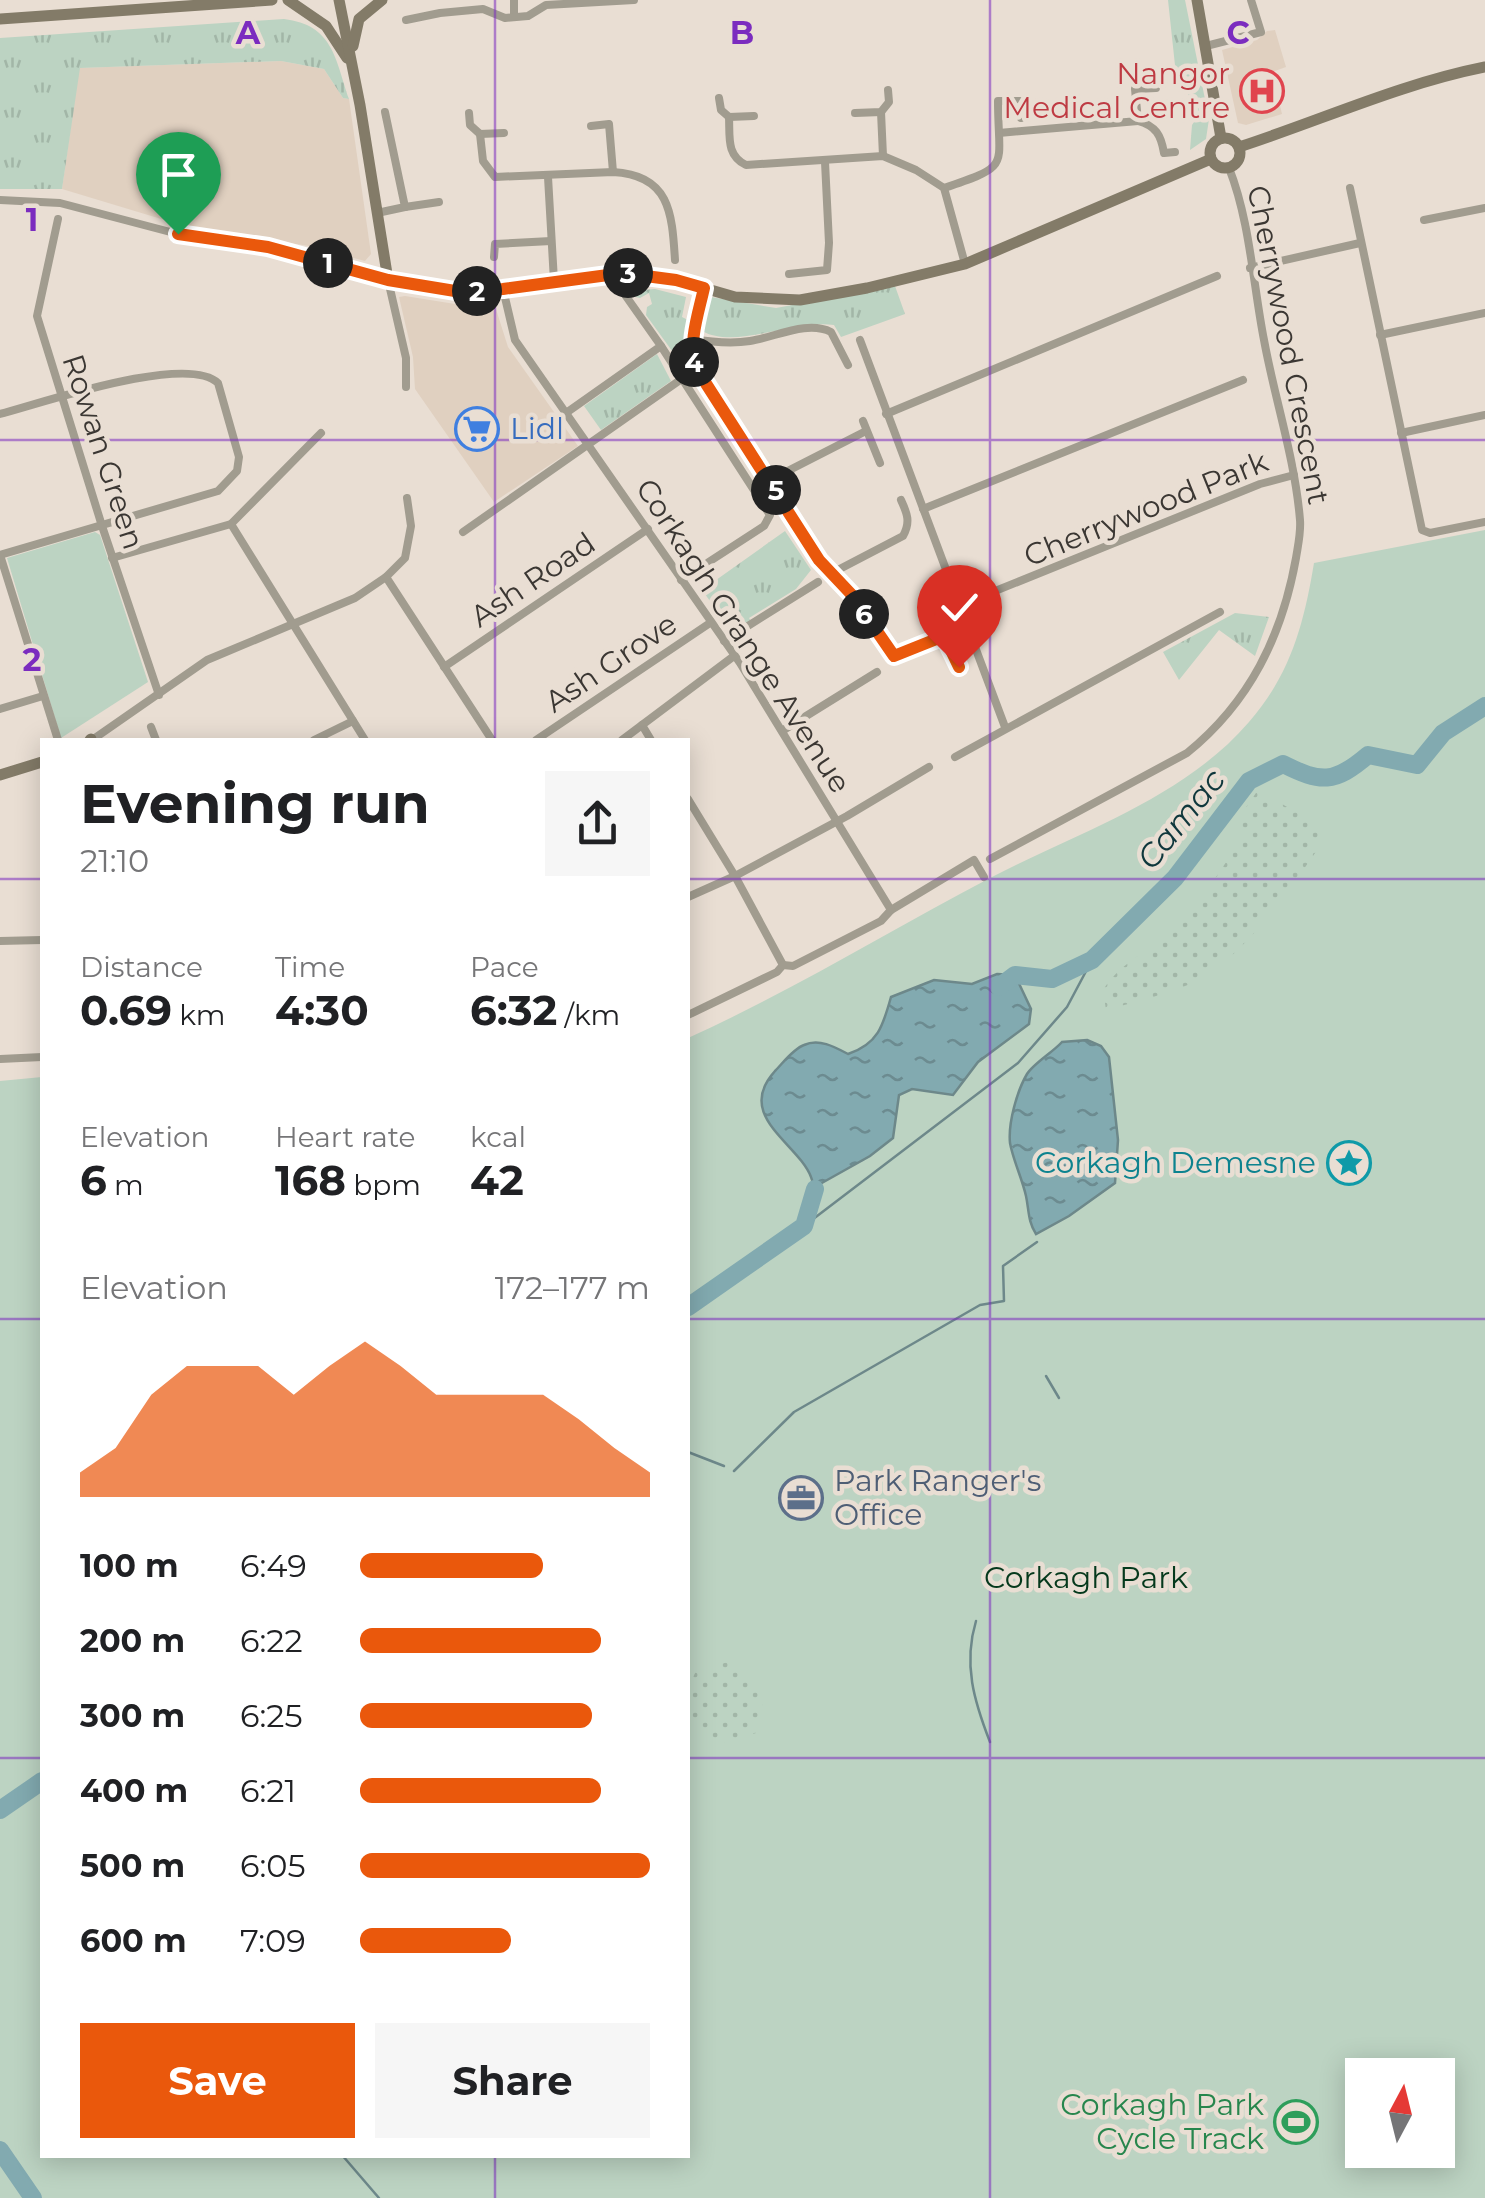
<!DOCTYPE html>
<html lang="en">
<head>
<meta charset="utf-8">
<style>
	:root { --surface:#fff; --page:#f6f6f6; --text:#202124; --muted:#757577; --accent:#ea580c }
	body { margin:0; font-family:Montserrat,sans-serif; background:var(--page); color:var(--text); height:100vh; display:flex; flex-direction:column; font-size:38px; white-space:nowrap }
	* { box-sizing:border-box; margin:0 }
	p { font-size:32px; color:var(--muted) }
	.icon { flex:none; width:55px; height:55px; fill:none; stroke:currentColor; stroke-width:2; stroke-linecap:round; stroke-linejoin:round }
	.map { position:relative; flex:1; overflow:hidden }
	.sheet { position:absolute; left:40px; top:738px; width:650px; height:1420px; display:flex; flex-direction:column; background:var(--surface); border-radius:0px; box-shadow:0 5px 25px #0003 }
	.sheet>* { flex:none }
	.needle { width:65px; rotate:7deg }
	.fabs { position:absolute; left:1345px; top:2058px; display:grid; gap:20px }
	.fabs a { display:grid; place-items:center; width:110px; height:110px; border-radius:0px; background:var(--surface); box-shadow:0 5px 25px #0003; font-size:50px }
	.pin { position:absolute; display:grid; place-items:center; width:85px; height:85px; color:#fff; margin:-102px -42px; border-radius:50% 50% 50% 0; rotate:-45deg; box-shadow:0 0 10px #0007 }
	.pin .icon { rotate:45deg }
	.km { position:absolute; width:50px; height:50px; margin:-25px; border-radius:50%; background:#222; color:#fff; font-size:28px; line-height:50px; text-align:center }
	.round { display:grid; place-items:center; flex:none; width:105px; height:105px; border-radius:0px; background:var(--page) }
	.overview { display:flex; align-items:center; justify-content:space-between; height:170px; padding:0 40px }
	h1 { font-size:55px; font-weight:700; line-height:75px }
	.figures { display:grid; grid-template-columns:repeat(3,1fr); gap:15px; height:170px; padding:10px 40px }
	.figures div { display:grid; align-content:center }
	.figures b { font-size:42px; font-weight:700 }
	.figures small { font-size:28px; font-weight:400 }
	.figures p { font-size:28px }
	.chart { height:280px; padding:20px 40px }
	.chart p { display:flex; justify-content:space-between }
	.chart svg { width:100%; height:180px; margin-top:10px; fill:var(--accent); opacity:.7 }
	.cta { display:flex; gap:20px; margin-top:auto; padding:20px 40px }
	.cta a { flex:1; height:115px; border-radius:0px; background:var(--accent); color:#fff; font-size:40px; font-weight:700; line-height:115px; text-align:center }
	.cta a+a { background:var(--page); color:var(--text) }
	ul { padding:0 40px; list-style:none; font-size:32px }
	li { display:grid; grid-template-columns:160px 120px 1fr; align-items:center; height:75px }
	li i { height:25px; border-radius:12px; background:var(--accent) }
	.map>svg:first-child { display:block }
	.built { fill:#e0d0c0 }
	.grass { fill:url(#grass-tufts) }
	.park { fill:#bcd3c2; fill-rule:evenodd }
	.garden { fill:url(#garden-dots) }
	.water { fill:url(#water-ripples); stroke:#6d888a; stroke-width:2.5 }
	.lines { fill:none; stroke-linecap:round; stroke-linejoin:round }
	.stream { stroke:#6d888a; stroke-width:2.5 }
	.river { stroke:#82aab0; stroke-width:18 }
	.street { stroke:#a19c8f; stroke-width:8 }
	.secondary { stroke:#837b68; stroke-width:11 }
	.route-casing { stroke:#fff; stroke-width:20 }
	.route { stroke:#ea580c; stroke-width:12 }
	.grid { fill:none; stroke:#7b2cbf; stroke-width:2.5; stroke-opacity:0.55 }
	.labels { text-anchor:middle; stroke-width:9; stroke-linejoin:round; paint-order:stroke }
	.health-label { font-size:30px; fill:#be3a42; stroke:#e9ded3; text-anchor:end }
	.street-label { font-size:30px; fill:#3b3733; stroke:#e9ded3 }
	.shop-label { font-size:30px; fill:#366cbe; stroke:#e9ded3; text-anchor:start }
	.culture-label { font-size:30px; fill:#0d838f; stroke:#e9ded3; text-anchor:end }
	.service-label { font-size:30px; fill:#4e5e75; stroke:#e9ded3; text-anchor:start }
	.park-label { font-size:30px; fill:#05391c; stroke:#e9ded3 }
	.leisure-label { font-size:30px; fill:#27864d; stroke:#e9ded3; text-anchor:end }
	.water-label { font-size:32px; font-style:italic; fill:#0f373c; stroke:#e9ded3 }
	.grid-label { font-size:32px; text-anchor:middle; font-weight:bold; fill:#7b2cbf; stroke:#e9ded3; stroke-width:9; stroke-linejoin:round; paint-order:stroke }
</style>
</head>
<body>
<div class="map">
<svg width="1485" height="2198" viewBox="0 0 1485 2198">
	<defs>
		<pattern id="grass-tufts" width="24" height="20" patternUnits="userSpaceOnUse" patternTransform="scale(2.5)"><rect width="24" height="20" fill="#bcd3c2"/><path d="M3 7l-1-3M5 7V3M7 7l1-3M15 17l-1-3M17 17v-4M19 17l1-3" fill="none" stroke="#a2b6a7"/></pattern>
		<pattern id="garden-dots" width="8" height="8" patternUnits="userSpaceOnUse" patternTransform="scale(2.5)"><rect width="8" height="8" fill="#bcd3c2"/><path d="M2 2h.1M6 6h.1" fill="none" stroke="#a2b6a7" stroke-width="1.8" stroke-linecap="round"/></pattern>
		<pattern id="water-ripples" width="26" height="14" patternUnits="userSpaceOnUse" patternTransform="scale(2.5)"><rect width="26" height="14" fill="#82aab0"/><path d="M2 4q2-2 4 0t4 0M15 11q2-2 4 0t4 0" fill="none" stroke="#6c8b90"/></pattern>
	</defs>
	<rect width="100%" height="100%" fill="#e9ded3"/>
	<g class="built">
		<path d="M1275 30 1286 67 1272 72 1282 114 1246 125 1238 123 1222 50 1257 40 1267 31Z"/>
		<path d="M281 61 324 69 343 98 349 99 371 254 365 261 309 246 191 228 62 189 79 68Z"/>
		<path d="M405 296 455 304 491 303 495 306 508 347 578 446 494 502 415 389 413 357 399 297Z"/>
	</g>
	<g class="grass">
		<path d="M1168 0H1185L1209 119 1206 139 1190 150 1192 125 1196 119 1185 85 1177 84Z"/>
		<path d="M284 19C333 25 335 58 349 99L343 98 324 69 281 61 80 68 62 189H0V38Z"/>
		<path d="M895 286 905 314 841 337 834 325C794 319 736 350 702 331L711 297 776 308Z"/>
		<path d="M655 289 686 297 682 317 688 320 685 352 675 355 646 315 647 307 652 304 649 293 640 298 631 296 629 291Z"/>
		<path d="M657 354 671 381 601 430 584 406Z"/>
		<path d="M785 531 811 570 796 589 749 618 751 621 733 633 702 590Z"/>
		<path d="M1235 613 1269 617 1255 656 1219 630 1179 680 1163 652Z"/>
	</g>
	<g class="park">
		<path d="M1485 530V2198H0V1081L42 1077V2155H688V1038C792 991 889 931 990 878 1077 833 1184 798 1249 722 1291 674 1304 623 1314 563ZM1362 2075H1438V2150H1362Z"/>
		<path d="M95 532 100 535 148 682 61 738 7 558Z"/>
	</g>
	<g class="garden">
		<path d="M1258 790 1330 832C1294 882 1259 938 1209 974 1188 989 1132 1003 1106 1010L1103 990C1122 962 1138 959 1162 938 1195 910 1222 871 1244 833L1234 825Z"/>
		<path d="M735 1660 766 1690 756 1733 715 1745 688 1719 689 1686 696 1671Z"/>
	</g>
	<g class="water">
		<path d="M997 974 1015 975 1031 1009 1029 1024 978 1062 953 1095 912 1089 899 1095 893 1138 870 1156 820 1184 813 1205 806 1207C810 1197 816 1188 811 1177 798 1143 734 1116 775 1071 783 1063 793 1049 804 1045 819 1038 835 1047 848 1054 878 1044 883 1026 891 997L934 980 972 984Z"/>
		<path d="M1087 1040 1101 1046 1109 1057 1118 1140 1115 1183 1069 1216 1036 1234C1028 1222 1029 1210 1026 1196 1022 1178 1013 1160 1010 1143 1008 1123 1017 1091 1027 1074 1033 1064 1053 1052 1062 1042Z"/>
	</g>
	<g class="lines">
		<g class="stream">
			<path d="M804 1226 1018 1063 1067 1007 1092 960"/>
			<path d="M1046 1376 1059 1398"/>
			<path d="M688 1452 724 1466"/>
			<path d="M734 1471 794 1412 980 1305 1004 1301 1003 1266 1037 1242"/>
			<path d="M976 1621C963 1664 974 1701 990 1742"/>
			<path d="M342 2155 379 2198"/>
		</g>
		<g class="river">
			<path d="M999 987 1015 975 1052 979 1092 960 1175 878 1249 781 1283 764C1321 783 1334 784 1368 755L1417 765 1443 733 1485 706"/>
			<path d="M688 1307 804 1226 815 1189"/>
			<path d="M0 1810 42 1781"/>
			<path d="M0 2150 33 2198"/>
		</g>
		<g class="street">
			<path d="M514 17V0"/>
			<path d="M406 20 440 13 483 9 505 18 528 16 546 5 634 0"/>
			<path d="M1206 46 1261 32 1251 0"/>
			<path d="M719 98 721 110 729 117 754 116"/>
			<path d="M881 112 883 156"/>
			<path d="M469 113 470 125 480 134 504 133"/>
			<path d="M855 113 881 112 889 102 888 90"/>
			<path d="M729 117C730 137 726 155 746 165L883 156 916 170 944 188 965 264"/>
			<path d="M1138 121C1156 126 1161 135 1164 153L1175 152"/>
			<path d="M591 126 609 124 613 172"/>
			<path d="M999 133 1138 121 1135 89 1156 88"/>
			<path d="M480 134 483 161 495 177 613 172C670 175 672 213 675 260"/>
			<path d="M548 177 554 281"/>
			<path d="M944 188C1013 165 998 168 998 101H1020L1021 118"/>
			<path d="M1350 188 1422 530 1430 533 1485 522"/>
			<path d="M0 200 60 203 178 234 267 247 388 280 406 358V387"/>
			<path d="M405 207 439 202"/>
			<path d="M377 213 405 207 385 112"/>
			<path d="M58 219 37 316 102 526 159 695"/>
			<path d="M1424 220 1485 208"/>
			<path d="M494 257 495 244 551 241"/>
			<path d="M1250 268 1360 243"/>
			<path d="M789 274 827 270 829 243 825 162"/>
			<path d="M704 288C698 315 687 342 696 368L819 560 852 595 894 656 939 638 946 640 959 667 964 669"/>
			<path d="M503 289 515 340 740 663 891 910 974 860 984 877"/>
			<path d="M1380 335 1485 313"/>
			<path d="M692 339C711 342 731 344 750 341 776 337 807 320 831 332L848 365"/>
			<path d="M860 340 1005 727"/>
			<path d="M661 346 770 515 764 526 681 580"/>
			<path d="M566 413 661 346 623 292"/>
			<path d="M0 414C42 403 187 353 218 383L239 457 237 471 218 491 0 555"/>
			<path d="M886 414 1217 276"/>
			<path d="M863 421 880 463"/>
			<path d="M1401 433 1485 415"/>
			<path d="M770 480 866 431"/>
			<path d="M923 509 1243 380"/>
			<path d="M231 524 365 740"/>
			<path d="M463 532 683 378"/>
			<path d="M0 555 58 740"/>
			<path d="M112 558 231 524 321 433"/>
			<path d="M832 573 903 536C911 522 907 513 901 500"/>
			<path d="M386 577 492 740"/>
			<path d="M958 606 1260 484 1294 475"/>
			<path d="M724 641 818 582"/>
			<path d="M444 667 648 529"/>
			<path d="M0 709 43 696"/>
			<path d="M151 727 156 740"/>
			<path d="M782 731 877 672"/>
			<path d="M92 740 207 660 355 598 386 577 405 558 411 526 407 498"/>
			<path d="M314 740 353 721"/>
			<path d="M536 740 710 623"/>
			<path d="M622 740 642 725"/>
			<path d="M651 740 642 725 734 656"/>
			<path d="M955 757 1220 612"/>
			<path d="M688 799 735 876 847 816 929 767"/>
			<path d="M990 859 1187 753C1250 702 1282 636 1296 558 1298 545 1301 533 1300 520 1295 459 1275 400 1264 340 1253 284 1250 221 1229 168"/>
			<path d="M688 897 735 876 783 965"/>
			<path d="M0 941 42 940"/>
			<path d="M688 1015 777 972 783 965 793 966 881 921 891 910"/>
			<path d="M0 1059 42 1057"/>
		</g>
		<g class="secondary">
			<path d="M288 0 326 26 347 58"/>
			<path d="M339 0 360 105 388 280 455 291H484L638 274 676 280 735 297 800 300 867 288 965 264 1211 159"/>
			<path d="M1197 0 1221 138"/>
			<path d="M0 19 272 0"/>
			<path d="M353 46 359 19 382 0"/>
			<circle cx="1225" cy="153" r="15"/>
			<path d="M1239 147C1322 120 1400 84 1485 67"/>
			<path d="M90 740 91 739"/>
			<path d="M0 775 42 762"/>
		</g>
	</g>
	<g class="lines">
		<g class="route-casing">
			<path id="route" d="M178 234 268 247 388 280 455 291 503 289 623 273 676 280 704 288C698 315 688 342 696 368L819 560 852 595 894 656 939 638 946 640 959 667"/>
		</g>
		<use href="#route" class="route"/>
	</g>
	<path class="grid" d="M495 0V740M990 0V2198M0 440H1485M0 879H42M688 879H1485M0 1319H42M688 1319H1485M0 1758H42M688 1758H1485M495 2155V2198"/>
	<defs>
		<g id="hospital-ring" transform="scale(2.25)"><circle r="9.5" fill="#e9ded3" stroke="#e0444e" stroke-width="1.5"/><path d="M-5-5h3v3.5h4V-5h3V5h-3V1.5h-4V5h-3Z" fill="#e0444e"/></g>
		<g id="supermarket-ring" transform="scale(2.25)"><circle r="9.5" fill="#e9ded3" stroke="#3f7fe0" stroke-width="1.5"/><path d="M-6-5.5h2.5l.6 2H6L4.5 2H-2.5L-4.4-4H-6ZM-1.5 3.2a1.3 1.3 0 1 0 .1 0ZM3 3.2a1.3 1.3 0 1 0 .1 0Z" fill="#3f7fe0"/></g>
		<g id="sight-ring" transform="scale(2.25)"><circle r="9.5" fill="#e9ded3" stroke="#0f9aa8" stroke-width="1.5"/><path d="M0-6L1.8-2.2L6-1.7L2.9 1.2L3.7 5.4L0 3.3L-3.7 5.4L-2.9 1.2L-6-1.7L-1.8-2.2Z" fill="#0f9aa8"/></g>
		<g id="office-ring" transform="scale(2.25)"><circle r="9.5" fill="#e9ded3" stroke="#5c6f8a" stroke-width="1.5"/><path d="M-6-3h4V-5.5h4V-3h4V5H-6ZM-1-4.5V-3h2v-1.5ZM-6 0V1H6V0Z" fill="#5c6f8a"/></g>
		<g id="stadium-ring" transform="scale(2.25)"><circle r="9.5" fill="#e9ded3" stroke="#2e9e5b" stroke-width="1.5"/><path d="M0-5a6.5 5 0 1 0 0 10a6.5 5 0 1 0 0-10ZM-3.5-1.8h7v3.6h-7Z" fill="#2e9e5b"/></g>
	</defs>
	<g fill-rule="evenodd">
		<use href="#hospital-ring" x="1262" y="91"/>
		<use href="#supermarket-ring" x="477" y="429"/>
		<use href="#sight-ring" x="1349" y="1163"/>
		<use href="#office-ring" x="801" y="1498"/>
		<use href="#stadium-ring" x="1296" y="2122"/>
	</g>
	<g class="labels">
		<g class="health-label">
			<text x="1230" y="84">Nangor<tspan x="1230" dy="34">Medical Centre</tspan></text>
		</g>
		<g class="street-label">
			<text transform="translate(1288 345) rotate(79)" y="10">Cherrywood Crescent</text>
			<text transform="translate(103 452) rotate(72)" y="10">Rowan Green</text>
			<text transform="translate(1146 509) rotate(-22)" y="10">Cherrywood Park</text>
			<text transform="translate(533 580) rotate(-34)" y="10">Ash Road</text>
			<text transform="translate(743 636) rotate(57)" y="10">Corkagh Grange Avenue</text>
			<text transform="translate(611 663) rotate(-34)" y="10">Ash Grove</text>
		</g>
		<g class="shop-label">
			<text x="510" y="439">Lidl</text>
		</g>
		<g class="culture-label">
			<text x="1316" y="1173">Corkagh Demesne</text>
		</g>
		<g class="service-label">
			<text x="834" y="1491">Park Ranger's<tspan x="834" dy="34">Office</tspan></text>
		</g>
		<g class="park-label">
			<text x="1086" y="1588">Corkagh Park</text>
		</g>
		<g class="leisure-label">
			<text x="1264" y="2115">Corkagh Park<tspan x="1264" dy="34">Cycle Track</tspan></text>
		</g>
		<g class="water-label">
			<text transform="translate(1181 819) rotate(-51)" y="11">Camac</text>
		</g>
	</g>
	<g class="grid-label">
		<text x="248" y="44">A</text>
		<text x="742" y="44">B</text>
		<text x="1238" y="44">C</text>
		<text x="32" y="231">1</text>
		<text x="32" y="671">2</text>
	</g>
</svg>
<div class="fabs">
<a><svg class="needle" viewBox="-14 -14 28 28"><path d="M0-13l5 13h-10z" fill="#e53935"/><path d="M0 13l5-13h-10z" fill="#757577"/></svg></a>
</div>
<div class="pin" style="left:178px;top:234px;background:#1e9e55"><svg class="icon" aria-label="arrive" viewBox="0 0 24 24"><path d="M6 21V4h12l-3 4 3 4H6"/></svg></div>
<div class="pin" style="left:959px;top:667px;background:#d93025"><svg class="icon" aria-label="check" viewBox="0 0 24 24"><path d="M5 12l5 5 9-10"/></svg></div>
<b class="km" style="left:328px;top:263px">1</b>
<b class="km" style="left:477px;top:291px">2</b>
<b class="km" style="left:628px;top:273px">3</b>
<b class="km" style="left:694px;top:362px">4</b>
<b class="km" style="left:776px;top:490px">5</b>
<b class="km" style="left:864px;top:614px">6</b>
<section class="sheet">
<div class="overview"><div><h1>Evening run</h1><p>21:10</p></div><a class="round"><svg class="icon" aria-label="share" viewBox="0 0 24 24"><path d="M12 15V3M7 8l5-5 5 5M5 13v7h14v-7"/></svg></a></div>
<div class="figures">
<div><p>Distance</p><b>0.69<small> km</small></b></div>
<div><p>Time</p><b>4:30</b></div>
<div><p>Pace</p><b>6:32<small> /km</small></b></div>
</div>
<div class="figures">
<div><p>Elevation</p><b>6<small> m</small></b></div>
<div><p>Heart rate</p><b>168<small> bpm</small></b></div>
<div><p>kcal</p><b>42</b></div>
</div>
<div class="chart"><p><span>Elevation</span>172–177 m</p>
<svg viewBox="0 0 160 44" preserveAspectRatio="none"><path d="M0 44V38L10 32L20 19L30 12L40 12L50 12L60 19L70 12L80 6L90 12L100 19L110 19L120 19L130 19L140 25L150 32L160 38V44z"/></svg>
</div>
<ul>
<li><b>100 m</b>6:49<i style="width:63%"></i></li>
<li><b>200 m</b>6:22<i style="width:83%"></i></li>
<li><b>300 m</b>6:25<i style="width:80%"></i></li>
<li><b>400 m</b>6:21<i style="width:83%"></i></li>
<li><b>500 m</b>6:05<i style="width:100%"></i></li>
<li><b>600 m</b>7:09<i style="width:52%"></i></li>
</ul>
<div class="cta"><a>Save</a><a>Share</a></div>
</section>
</div>
</body>
</html>
